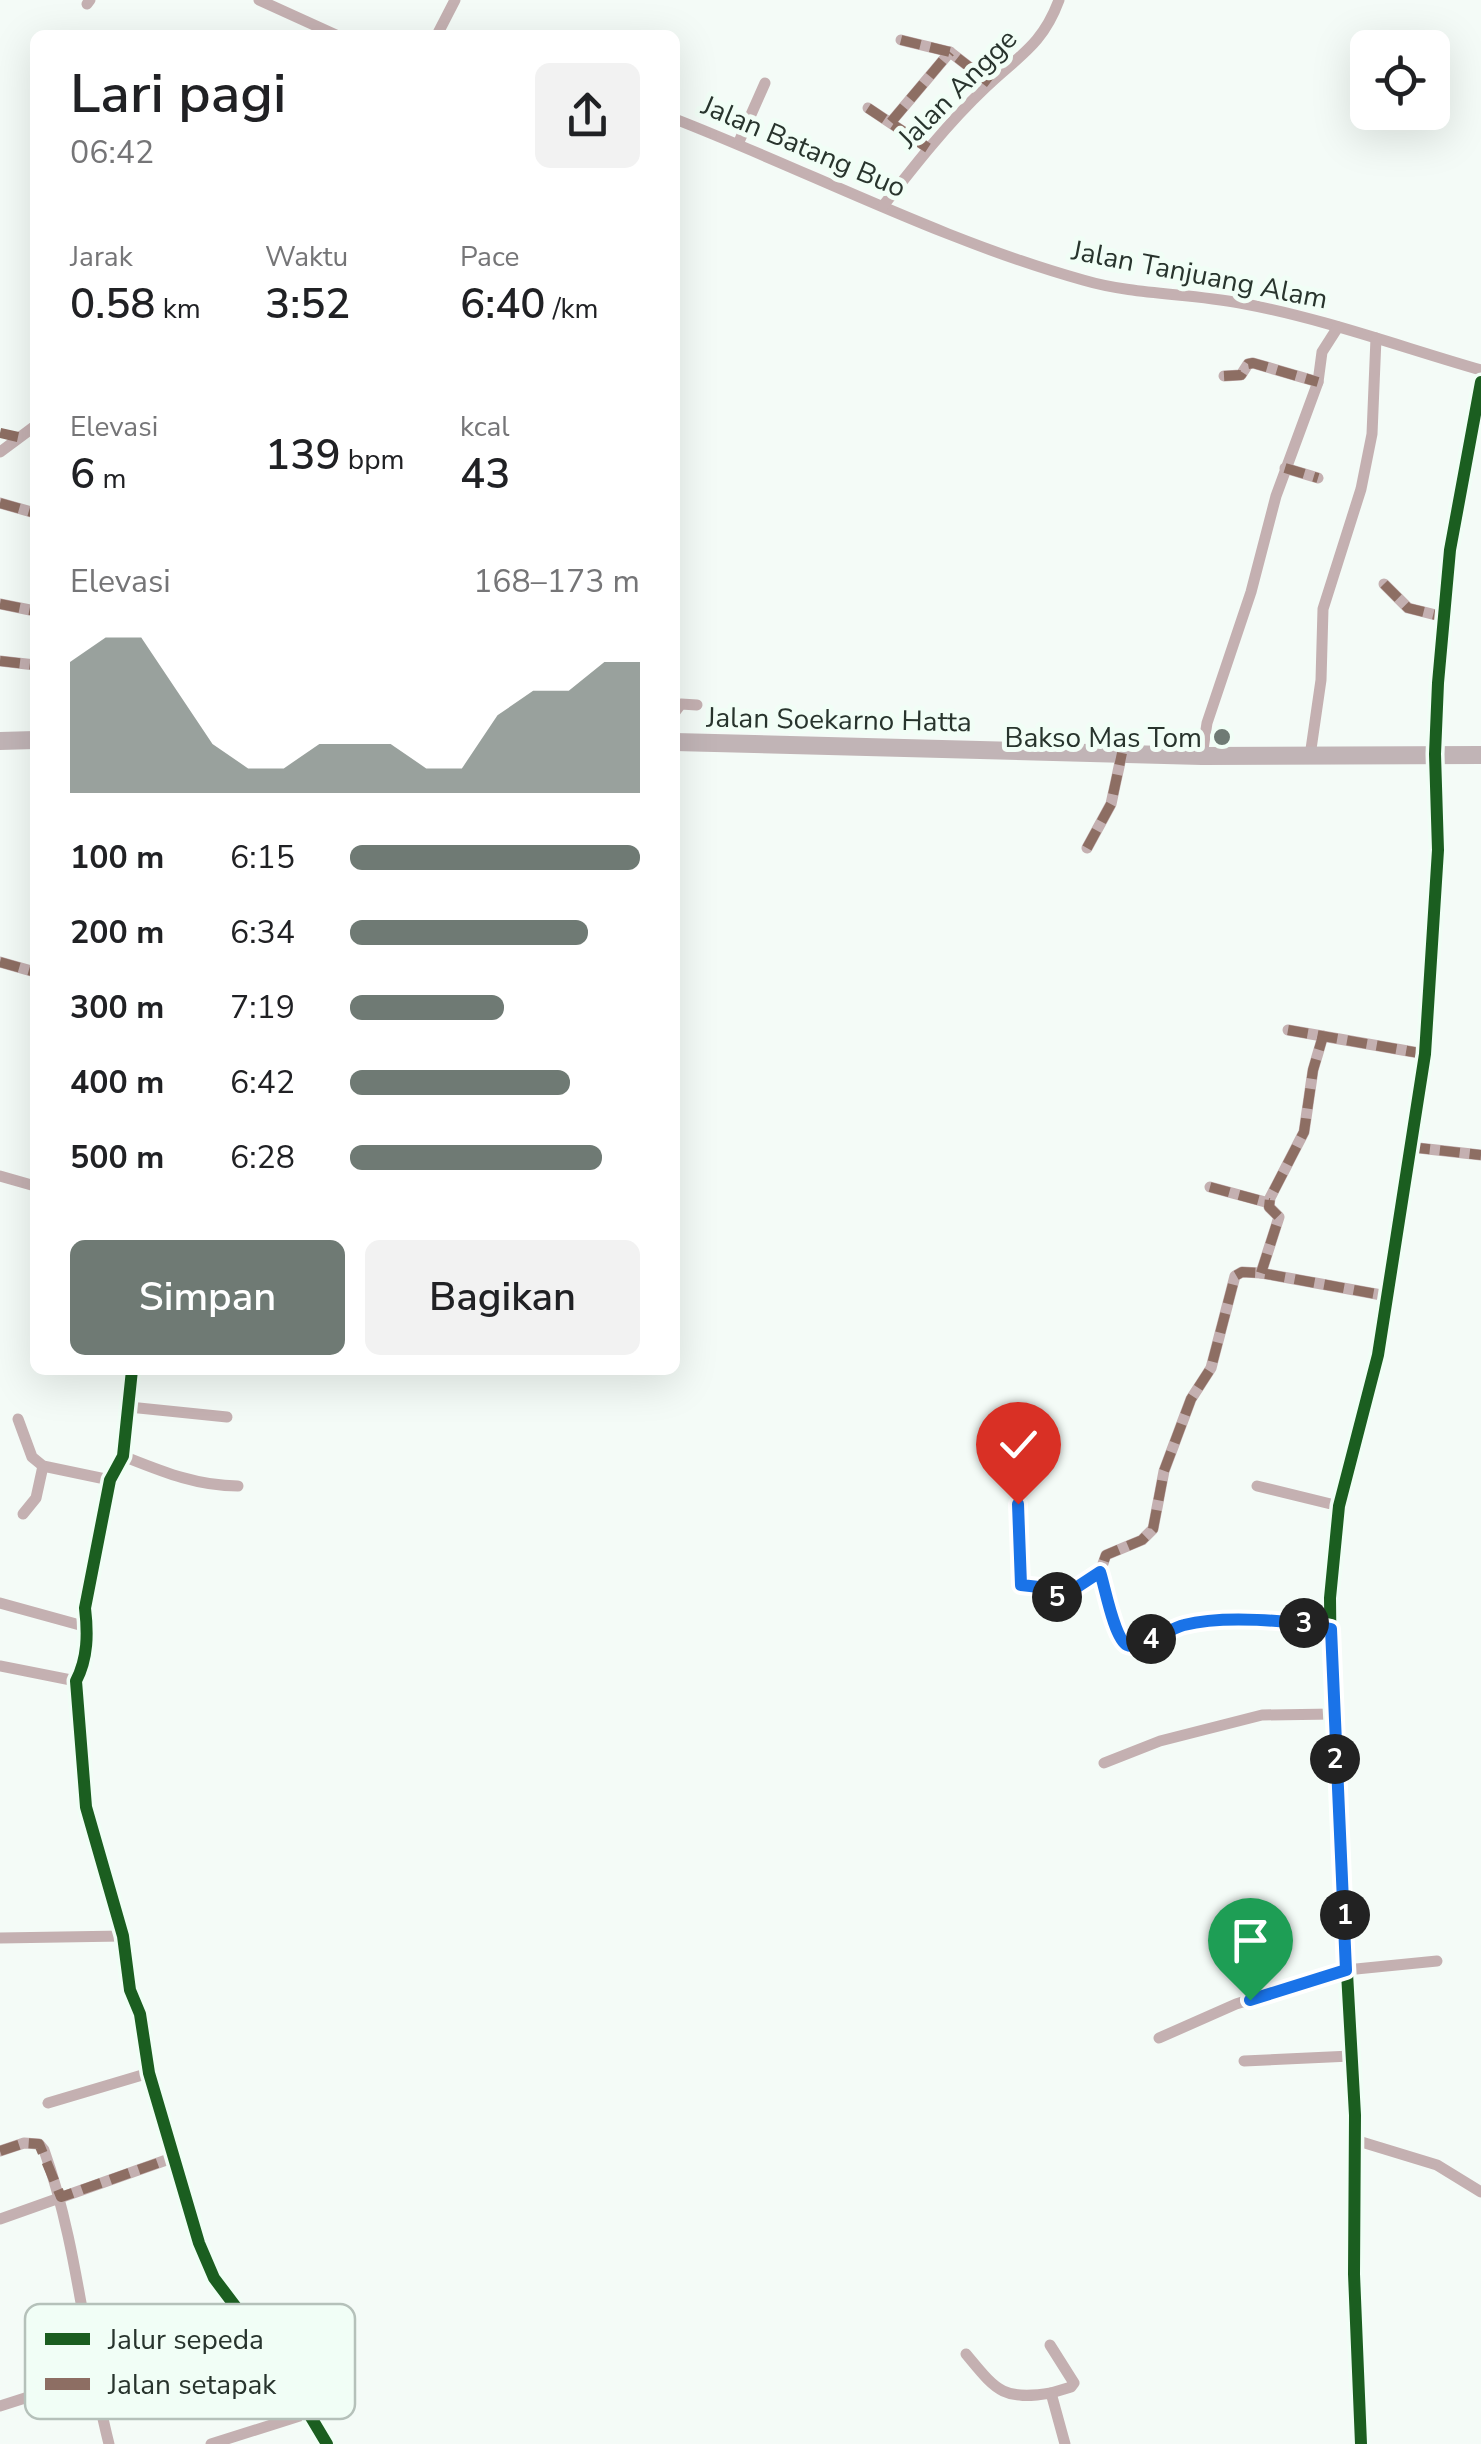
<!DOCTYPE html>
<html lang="id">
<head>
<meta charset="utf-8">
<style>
	:root { --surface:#fff; --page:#f2f2f2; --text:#202124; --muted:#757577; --accent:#6f7a74 }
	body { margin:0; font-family:"Nunito Sans",sans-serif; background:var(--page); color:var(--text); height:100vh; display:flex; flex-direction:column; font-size:38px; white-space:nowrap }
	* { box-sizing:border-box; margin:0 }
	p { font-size:32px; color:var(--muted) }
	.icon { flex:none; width:55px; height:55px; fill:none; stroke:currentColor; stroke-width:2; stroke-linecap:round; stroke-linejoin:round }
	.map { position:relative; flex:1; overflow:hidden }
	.sheet { position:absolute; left:30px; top:30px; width:650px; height:1345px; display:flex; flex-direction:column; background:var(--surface); border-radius:15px; box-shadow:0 10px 40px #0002 }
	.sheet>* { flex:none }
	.tools { position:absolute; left:1350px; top:30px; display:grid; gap:20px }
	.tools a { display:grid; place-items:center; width:100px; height:100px; border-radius:15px; background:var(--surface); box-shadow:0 10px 40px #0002; font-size:50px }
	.pin { position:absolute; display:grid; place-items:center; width:85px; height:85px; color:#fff; margin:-102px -42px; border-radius:50% 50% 50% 0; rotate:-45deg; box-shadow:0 0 10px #0007 }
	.pin .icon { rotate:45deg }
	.km { position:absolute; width:50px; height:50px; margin:-25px; border-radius:50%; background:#222; color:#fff; font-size:28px; line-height:50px; text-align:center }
	.round { display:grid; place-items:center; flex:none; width:105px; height:105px; border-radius:15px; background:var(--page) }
	.overview { display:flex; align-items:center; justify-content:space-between; height:170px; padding:0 40px }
	h1 { font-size:55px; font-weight:600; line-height:75px }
	.metrics { display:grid; grid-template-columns:repeat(3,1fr); gap:15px; height:170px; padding:10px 40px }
	.metrics div { display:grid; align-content:center }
	.metrics b { font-size:42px; font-weight:600 }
	.metrics small { font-size:28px; font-weight:400 }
	.metrics p { font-size:28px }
	.chart { height:280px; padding:20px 40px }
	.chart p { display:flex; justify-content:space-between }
	.chart svg { width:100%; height:180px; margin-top:10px; fill:var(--accent); opacity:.7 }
	.action { display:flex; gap:20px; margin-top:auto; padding:20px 40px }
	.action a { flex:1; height:115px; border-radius:15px; background:var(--accent); color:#fff; font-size:40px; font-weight:600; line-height:115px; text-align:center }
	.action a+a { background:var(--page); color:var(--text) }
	ul { padding:0 40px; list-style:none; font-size:32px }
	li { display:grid; grid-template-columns:160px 120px 1fr; align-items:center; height:75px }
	li i { height:25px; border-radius:12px; background:var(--accent) }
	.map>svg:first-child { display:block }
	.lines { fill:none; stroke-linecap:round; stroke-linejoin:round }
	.minor { stroke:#c4b0b1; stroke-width:11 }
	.highway { stroke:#c1b4b6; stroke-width:18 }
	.quiet { stroke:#8d6e63; stroke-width:10; stroke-dasharray:20 10; stroke-linecap:butt }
	.cycleway-casing { stroke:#f1fef6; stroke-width:19 }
	.cycleway { stroke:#1b5e20; stroke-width:12 }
	.route-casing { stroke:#fff; stroke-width:20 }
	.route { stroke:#1a73e8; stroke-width:12 }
	.poi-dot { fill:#6f7a74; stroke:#f1fef6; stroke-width:4 }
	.labels { text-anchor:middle; stroke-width:10; stroke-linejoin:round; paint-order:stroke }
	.street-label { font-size:28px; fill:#28342d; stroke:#f1fef6 }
	.poi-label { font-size:28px; fill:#28342d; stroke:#f1fef6; text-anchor:end }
	.key { fill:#f1fef6; stroke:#b5c1ba; stroke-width:2.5 }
	.key-label { font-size:28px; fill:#28342d }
</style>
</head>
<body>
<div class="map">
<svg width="1481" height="2444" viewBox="0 0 1481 2444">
	<rect width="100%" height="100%" fill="#f4fbf7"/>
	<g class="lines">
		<g class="minor">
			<path d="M259 0 336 35"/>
			<path d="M87 4 90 0"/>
			<path d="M437 35 455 0"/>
			<path d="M901 40 950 52 990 83"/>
			<path d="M868 108 928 148"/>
			<path d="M675 119C811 172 943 241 1083 280 1134 295 1188 293 1240 303 1322 318 1401 347 1481 370"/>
			<path d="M891 122 950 52"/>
			<path d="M738 144 765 83"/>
			<path d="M883 206C915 165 947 124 985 88 1018 56 1042 46 1059 0"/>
			<path d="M1224 376 1241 375 1248 364 1253 363 1318 382"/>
			<path d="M0 452 35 426"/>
			<path d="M1285 468 1318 478"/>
			<path d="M0 503 35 513"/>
			<path d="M1384 584 1408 608 1444 617"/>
			<path d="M0 604 35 611"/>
			<path d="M0 661 35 665"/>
			<path d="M675 712 681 704 697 705"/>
			<path d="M1202 756 1207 723 1251 592 1276 496 1318 382 1322 352 1338 327"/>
			<path d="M1310 756 1321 680 1323 609 1361 489 1372 434 1376 338"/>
			<path d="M1087 848 1111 804 1122 753"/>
			<path d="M0 962 35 972"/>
			<path d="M1288 1030 1425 1054"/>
			<path d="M1410 1147 1481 1155"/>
			<path d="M0 1176 35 1186"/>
			<path d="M1210 1187 1269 1203"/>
			<path d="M1261 1273 1279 1217 1269 1207 1270 1198 1304 1132 1313 1070 1323 1036"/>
			<path d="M132 1370 123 1456 110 1480 85 1608C88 1633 88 1658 76 1681L86 1807 123 1936 130 1990 140 2014 149 2073 199 2243 214 2278 281 2367 327 2444"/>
			<path d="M129 1407 227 1417"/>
			<path d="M18 1419 32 1457 43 1466 110 1480"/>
			<path d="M123 1456C161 1471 196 1486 238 1486"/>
			<path d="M1257 1486 1339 1506"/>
			<path d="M1018 1504 1021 1585 1047 1588 1062 1597 1100 1572"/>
			<path d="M23 1514 36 1498 43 1466"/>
			<path d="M0 1603 87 1627"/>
			<path d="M1331 1629C1291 1620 1223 1615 1184 1625 1170 1628 1138 1651 1127 1645 1114 1637 1105 1587 1100 1572L1106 1555 1142 1540 1153 1529 1164 1471 1191 1399 1211 1368 1235 1276 1242 1272 1261 1273 1387 1296"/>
			<path d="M0 1666 76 1681"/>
			<path d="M1104 1763 1160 1741 1262 1715 1333 1714"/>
			<path d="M0 1938 123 1936"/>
			<path d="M1159 2038 1236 2004 1346 1970 1437 1961"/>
			<path d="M1244 2061 1351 2056"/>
			<path d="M48 2103 149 2073"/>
			<path d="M1355 2140 1437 2165 1481 2192"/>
			<path d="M0 2151 24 2143 39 2144 44 2150C78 2245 84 2347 109 2444"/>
			<path d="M0 2219 172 2158"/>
			<path d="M1050 2345 1074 2383 1071 2387 1051 2393"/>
			<path d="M966 2354C996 2390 1002 2401 1051 2393L1065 2444"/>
			<path d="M95 2388 201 2361 230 2360 265 2347"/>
			<path d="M0 2406 94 2376"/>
			<path d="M211 2444 309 2413"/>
			<path d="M1361 2444 1354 2274 1355 2115 1331 1688 1330 1598 1339 1506 1378 1355 1425 1054 1438 850 1435 754 1438 683 1450 550 1481 382"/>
		</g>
		<g class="highway">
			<path d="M0 741 35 740"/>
			<path d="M675 742 1202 756 1481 755"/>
		</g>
		<g class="quiet">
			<path d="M901 40 950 52 990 83"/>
			<path d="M868 108 928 148"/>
			<path d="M891 122 950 52"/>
			<path d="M1224 376 1241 375 1248 364 1253 363 1318 382"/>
			<path d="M0 433 18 437"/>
			<path d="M1285 468 1318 478"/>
			<path d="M0 503 35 513"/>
			<path d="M1384 584 1408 608 1444 617"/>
			<path d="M0 604 35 611"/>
			<path d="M0 661 35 665"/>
			<path d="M1087 848 1111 804 1122 753"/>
			<path d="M0 962 35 972"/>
			<path d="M1288 1030 1425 1054"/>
			<path d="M1410 1147 1481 1155"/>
			<path d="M1210 1187 1269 1203"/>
			<path d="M1261 1273 1279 1217 1269 1207 1270 1198 1304 1132 1313 1070 1323 1036"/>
			<path d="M1018 1504 1021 1585 1047 1588 1062 1597 1100 1572"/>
			<path d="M1331 1629C1291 1620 1223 1615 1184 1625 1170 1628 1138 1651 1127 1645 1114 1637 1105 1587 1100 1572L1106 1555 1142 1540 1153 1529 1164 1471 1191 1399 1211 1368 1235 1276 1242 1272 1261 1273 1387 1296"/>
			<path d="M0 2151 24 2143 39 2144 61 2197 172 2158"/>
			<path d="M95 2388 201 2361 230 2360 265 2347"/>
		</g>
		<g class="cycleway-casing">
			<g id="cycleway">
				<path d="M132 1370 123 1456 110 1480 85 1608C88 1633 88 1658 76 1681L86 1807 123 1936 130 1990 140 2014 149 2073 199 2243 214 2278 281 2367 327 2444"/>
				<path d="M1361 2444 1354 2274 1355 2115 1331 1688 1330 1598 1339 1506 1378 1355 1425 1054 1438 850 1435 754 1438 683 1450 550 1481 382"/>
			</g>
		</g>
		<use href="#cycleway" class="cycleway"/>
	</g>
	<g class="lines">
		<g class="route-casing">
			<path id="route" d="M1018 1504 1021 1585 1048 1588 1062 1597 1100 1572C1105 1587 1114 1638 1127 1645 1138 1651 1170 1628 1184 1625 1223 1615 1291 1620 1331 1629L1346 1970 1250 2000"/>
		</g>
		<use href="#route" class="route"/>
	</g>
	<circle class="poi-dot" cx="1222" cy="737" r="10"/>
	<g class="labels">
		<g class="street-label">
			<text transform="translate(957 88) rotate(-45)" y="10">Jalan Angge</text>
			<text transform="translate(804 146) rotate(23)" y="10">Jalan Batang Buo</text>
			<text transform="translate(1200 274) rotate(11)" y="10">Jalan Tanjuang Alam</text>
			<text transform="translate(839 719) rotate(1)" y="10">Jalan Soekarno Hatta</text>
		</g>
		<g class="poi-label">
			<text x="1202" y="747">Bakso Mas Tom</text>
		</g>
	</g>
	<rect x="25" y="2304" width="330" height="115" rx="15" class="key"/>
	<rect x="45" y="2333" width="45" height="12" fill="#1b5e20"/>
	<rect x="45" y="2378" width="45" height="12" fill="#8d6e63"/>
	<g class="key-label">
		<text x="108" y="2349">Jalur sepeda</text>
		<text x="108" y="2394">Jalan setapak</text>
	</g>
</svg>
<div class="tools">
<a><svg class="icon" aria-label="locate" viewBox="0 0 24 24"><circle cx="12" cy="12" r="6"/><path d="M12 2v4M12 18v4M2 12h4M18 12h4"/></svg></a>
</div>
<div class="pin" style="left:1250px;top:2000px;background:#1e9e55"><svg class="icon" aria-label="arrive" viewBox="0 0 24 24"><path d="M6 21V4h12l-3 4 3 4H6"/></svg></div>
<div class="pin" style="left:1018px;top:1504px;background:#d93025"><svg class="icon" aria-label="check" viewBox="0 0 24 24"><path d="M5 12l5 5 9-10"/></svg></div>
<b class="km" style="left:1345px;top:1915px">1</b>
<b class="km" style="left:1335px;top:1759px">2</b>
<b class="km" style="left:1304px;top:1623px">3</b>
<b class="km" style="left:1151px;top:1639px">4</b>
<b class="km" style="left:1057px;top:1597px">5</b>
<section class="sheet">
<div class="overview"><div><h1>Lari pagi</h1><p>06:42</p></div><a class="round"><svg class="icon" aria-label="share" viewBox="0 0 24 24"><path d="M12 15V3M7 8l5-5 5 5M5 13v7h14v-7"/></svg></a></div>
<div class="metrics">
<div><p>Jarak</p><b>0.58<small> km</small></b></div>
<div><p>Waktu</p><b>3:52</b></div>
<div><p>Pace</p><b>6:40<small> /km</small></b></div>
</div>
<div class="metrics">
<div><p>Elevasi</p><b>6<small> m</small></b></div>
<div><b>139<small> bpm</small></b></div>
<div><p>kcal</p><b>43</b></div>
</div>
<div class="chart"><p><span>Elevasi</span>168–173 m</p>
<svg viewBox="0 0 160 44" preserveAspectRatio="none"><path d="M0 44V12L10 6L20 6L30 19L40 32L50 38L60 38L70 32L80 32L90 32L100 38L110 38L120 25L130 19L140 19L150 12L160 12V44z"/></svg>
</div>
<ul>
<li><b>100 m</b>6:15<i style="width:100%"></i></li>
<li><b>200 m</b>6:34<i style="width:82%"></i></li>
<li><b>300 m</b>7:19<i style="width:53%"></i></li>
<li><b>400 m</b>6:42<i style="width:76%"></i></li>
<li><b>500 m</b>6:28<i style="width:87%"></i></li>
</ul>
<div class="action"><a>Simpan</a><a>Bagikan</a></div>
</section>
</div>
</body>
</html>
